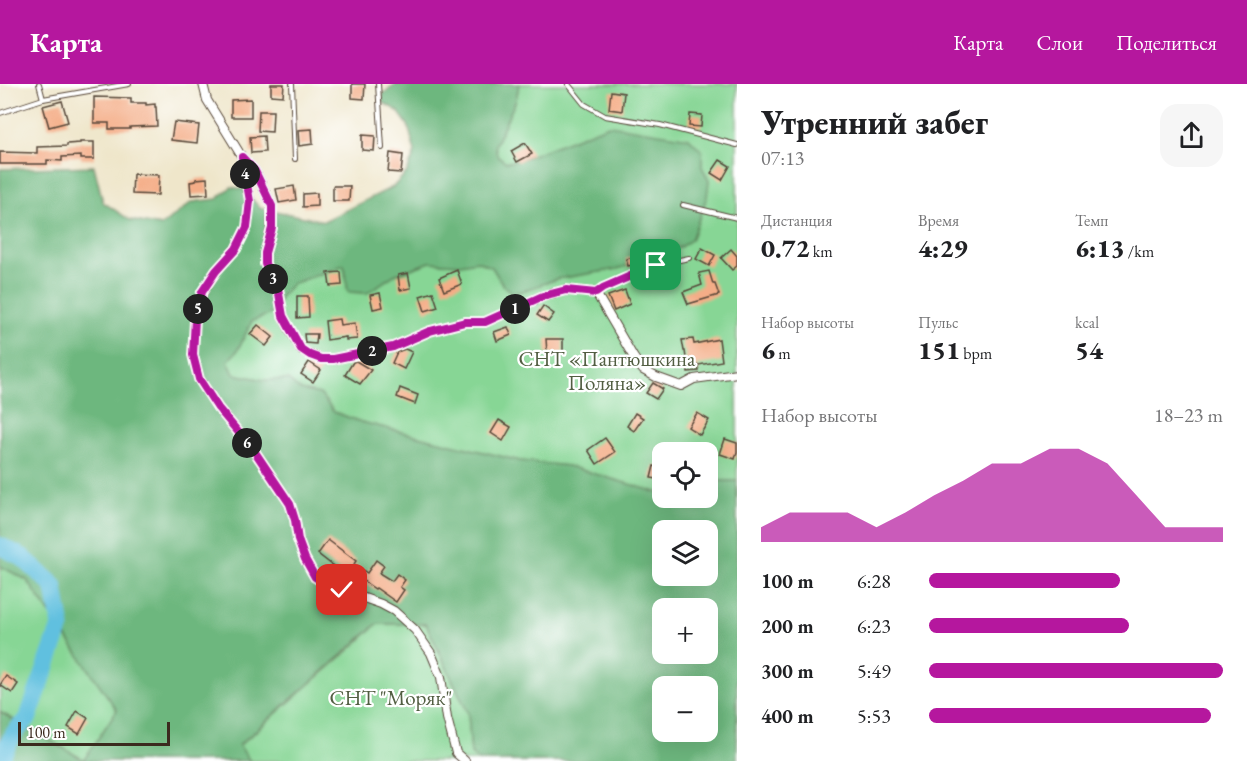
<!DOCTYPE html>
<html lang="ru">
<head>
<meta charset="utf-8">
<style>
	:root { --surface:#fff; --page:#f6f6f6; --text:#202124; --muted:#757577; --accent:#b5179e }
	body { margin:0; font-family:"EB Garamond",serif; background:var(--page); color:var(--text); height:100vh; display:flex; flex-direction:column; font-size:22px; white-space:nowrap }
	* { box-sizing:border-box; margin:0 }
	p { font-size:20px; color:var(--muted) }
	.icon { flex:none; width:33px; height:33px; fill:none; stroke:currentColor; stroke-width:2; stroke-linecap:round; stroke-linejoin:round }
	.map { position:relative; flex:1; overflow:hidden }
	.sheet { display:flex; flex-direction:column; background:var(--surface); width:510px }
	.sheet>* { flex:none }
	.buttons { position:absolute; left:652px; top:358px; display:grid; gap:12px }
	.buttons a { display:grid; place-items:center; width:66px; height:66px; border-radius:12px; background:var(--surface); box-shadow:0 6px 24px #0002; font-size:30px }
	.scale { position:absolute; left:18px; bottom:15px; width:152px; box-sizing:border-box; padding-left:6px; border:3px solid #3b2a1e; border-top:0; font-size:16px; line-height:21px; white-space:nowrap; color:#3b2a1e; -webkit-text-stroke:4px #fff; paint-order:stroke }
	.pin { position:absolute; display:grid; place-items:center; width:51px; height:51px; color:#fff; margin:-26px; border-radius:12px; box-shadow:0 3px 9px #0006 }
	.km { position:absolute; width:30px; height:30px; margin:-15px; border-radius:50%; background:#222; color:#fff; font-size:16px; line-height:30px; text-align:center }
	.round { display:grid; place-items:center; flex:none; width:63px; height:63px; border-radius:18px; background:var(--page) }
	.head { display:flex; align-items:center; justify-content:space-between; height:102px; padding:0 24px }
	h1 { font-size:33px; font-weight:800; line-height:45px }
	.stats { display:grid; grid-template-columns:repeat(3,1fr); gap:9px; height:102px; padding:6px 24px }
	.stats div { display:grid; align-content:center }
	.stats b { font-size:26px; font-weight:800 }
	.stats small { font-size:16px; font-weight:400 }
	.stats p { font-size:16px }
	.chart { height:168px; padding:12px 24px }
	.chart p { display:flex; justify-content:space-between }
	.chart svg { width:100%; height:108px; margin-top:6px; fill:var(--accent); opacity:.7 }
	ul { padding:0 24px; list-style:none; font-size:20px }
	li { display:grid; grid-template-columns:96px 72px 1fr; align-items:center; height:45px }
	li i { height:15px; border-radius:8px; background:var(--accent) }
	header { display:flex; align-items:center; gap:36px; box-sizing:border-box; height:84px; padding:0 30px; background:var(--accent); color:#fff }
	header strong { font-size:28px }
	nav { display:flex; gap:33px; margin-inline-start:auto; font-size:21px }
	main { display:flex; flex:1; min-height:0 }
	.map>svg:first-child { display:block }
	.green { fill:#87d695; stroke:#61805a; stroke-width:1.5 }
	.forest { fill:#6db77e; stroke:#54704e; stroke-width:1.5; fill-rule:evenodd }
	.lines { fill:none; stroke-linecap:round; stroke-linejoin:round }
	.river { stroke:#60c0df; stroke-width:18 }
	.building { fill:#f4ad87 }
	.service-casing { stroke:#564638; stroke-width:6 }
	.minor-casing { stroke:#564638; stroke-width:10 }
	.service { stroke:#fff; stroke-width:4 }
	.minor { stroke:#fff; stroke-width:8 }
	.route-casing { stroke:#fff; stroke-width:12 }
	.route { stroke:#b5179e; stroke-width:8 }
	.labels { text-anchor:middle; stroke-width:4.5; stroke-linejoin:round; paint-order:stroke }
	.park-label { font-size:21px; fill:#525e42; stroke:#fff }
</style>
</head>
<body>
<header>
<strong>Карта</strong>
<nav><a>Карта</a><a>Слои</a><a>Поделиться</a></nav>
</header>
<main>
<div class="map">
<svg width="737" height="677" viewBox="0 0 737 677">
	<rect width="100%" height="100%" fill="#fff"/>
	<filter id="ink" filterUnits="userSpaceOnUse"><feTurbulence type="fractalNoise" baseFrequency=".0167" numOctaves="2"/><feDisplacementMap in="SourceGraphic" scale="12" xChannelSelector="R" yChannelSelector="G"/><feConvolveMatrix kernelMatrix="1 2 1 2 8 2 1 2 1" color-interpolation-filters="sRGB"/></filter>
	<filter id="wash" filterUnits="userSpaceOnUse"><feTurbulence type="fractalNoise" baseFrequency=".008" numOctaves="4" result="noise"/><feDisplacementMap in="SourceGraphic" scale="24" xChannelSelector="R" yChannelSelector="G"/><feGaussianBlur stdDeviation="1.35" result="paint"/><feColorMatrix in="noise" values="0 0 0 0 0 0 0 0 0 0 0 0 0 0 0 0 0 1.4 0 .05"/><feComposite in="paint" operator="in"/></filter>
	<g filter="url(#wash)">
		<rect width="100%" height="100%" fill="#efe6ca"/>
		<g class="green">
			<path d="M519 0H737V397H708V369H663V408L659 409 568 382 520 377 361 338 334 328 320 310 300 306 288 296H264L233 290 227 276 237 267 252 237 273 229 281 212 292 200 344 181 348 208 367 209 394 191 430 178 459 180 477 177 492 183 503 201 520 208 557 195 617 185 671 169 709 97 702 83 609 41 517 77 506 78 497 71 495 61 516 16Z"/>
			<path d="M0 482 27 496 117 626 84 676 0 628Z"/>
			<path d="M377 540H426L468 629 471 670 480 677H250L239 662 355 561Z"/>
		</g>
		<path class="forest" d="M396 0H519L516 16 495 61 497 71 506 78 517 77 609 41 689 54 702 67V83L709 97 707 113 691 156 671 169 617 185 557 195 520 208H512L503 201 492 183 477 177 460 180 430 178 394 191 367 209 348 208 344 181 292 200 281 212 273 229 252 237 237 267 228 277 234 290 264 296H288L300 306 320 310 334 328 361 338 520 377 568 382 659 409 663 408V414H708V397H737V677H480L471 670 468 629 426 540H377L239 661 250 677H0V628L84 676 117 626 27 496 0 482V85L94 82 103 118 130 136 161 142 192 118 217 115 231 103 243 105 260 124 324 137 393 103 407 88 415 68 408 41 398 27 382 18 383 10ZM663 447H708V492H663ZM663 525H708V570H663ZM663 603H708V648H663Z"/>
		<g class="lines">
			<path class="river" d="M0 462 22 473 54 502 61 541 28 634 15 648 2 671 1 677"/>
		</g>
		<g id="blocks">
			<g class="building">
				<path d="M271 0H284L283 12 271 11Z"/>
				<path d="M352 0H365L364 15 352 14Z"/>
				<path d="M611 7 624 9 622 27 609 25Z"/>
				<path d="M94 13 131 14V19H146V21L155 20V23H156L157 42 130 43V45H109V39H94Z"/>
				<path d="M251 15V33H231V16Z"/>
				<path d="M62 17 68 38 49 43 43 22Z"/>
				<path d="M259 27H273L272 48 258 47Z"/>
				<path d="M690 30 702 31 701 43 689 42Z"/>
				<path d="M174 38 199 41 197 59 171 56Z"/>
				<path d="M312 45 313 60 299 62 298 46Z"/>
				<path d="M362 51 375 52 374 67 362 66Z"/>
				<path d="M264 52 265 68 251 69 250 53Z"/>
				<path d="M80 58H94V75H81V72L62 73V77L47 76V80H0V68L37 69V63L67 62V60L80 59Z"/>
				<path d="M525 59 532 70 517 78 511 67Z"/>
				<path d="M390 69 403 71 401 89 388 88Z"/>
				<path d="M720 76 730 82 722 96 711 89Z"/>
				<path d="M133 90 159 91 158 111 132 110Z"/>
				<path d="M207 94 208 110 191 111 190 98 196 97V95Z"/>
				<path d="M294 102 296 116 279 119 276 105Z"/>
				<path d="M333 102H350L349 117H333Z"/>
				<path d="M317 109V122L303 123V110Z"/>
				<path d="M702 164 715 171 709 182 696 175Z"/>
				<path d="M731 165 737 172V182L732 186 721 174Z"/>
				<path d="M642 171 644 179 628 182 626 175Z"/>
				<path d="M457 186 462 200 444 207 439 194Z"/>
				<path d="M709 187 713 200H715L719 211 688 220 683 208 702 201 699 189Z"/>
				<path d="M341 188 342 201 330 202 328 189Z"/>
				<path d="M408 189 411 204 400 206 398 191Z"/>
				<path d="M625 206 630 220 614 227 608 212Z"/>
				<path d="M433 208 438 223 425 227 420 212Z"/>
				<path d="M380 209 383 223 373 225 370 211Z"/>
				<path d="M297 212H308L309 233 297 234Z"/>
				<path d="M543 222 554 230 548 238 537 231Z"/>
				<path d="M339 235 340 241 355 239 357 255 346 256V253L327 256 325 237Z"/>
				<path d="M258 241 273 253 266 262 250 250Z"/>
				<path d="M508 243 511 251 497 257 494 248Z"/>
				<path d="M304 250H317L316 260 305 259Z"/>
				<path d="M546 255H563V269H547Z"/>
				<path d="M693 255 694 260 719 255 722 277 698 281 699 287 688 288 685 267H684L682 256Z"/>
				<path d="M405 265 412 268 404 285 392 279 397 268Z"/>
				<path d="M356 277 371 286 360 300 345 291 353 278Z"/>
				<path d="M309 278 321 286 313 298 301 290Z"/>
				<path d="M653 299 663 305 656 315 646 309Z"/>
				<path d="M400 304 418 311 415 320 397 313Z"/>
				<path d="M635 329 643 334 634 347 627 342Z"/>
				<path d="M697 329 709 336 700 351 688 343Z"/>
				<path d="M499 336 511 343 503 357 491 349Z"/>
				<path d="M605 354 615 368 597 380 588 366Z"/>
				<path d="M725 355 737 359V368L735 375 720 370Z"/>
				<path d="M654 382 663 384V396L651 394Z"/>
				<path d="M328 456 356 477 354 480 367 489 376 476 384 482 379 489 392 497 397 490 405 496 400 503 404 506 396 518 376 504 375 505 353 490 351 493 346 490 345 491 318 470Z"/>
				<path d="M6 592 18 600 12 609 0 601Z"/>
				<path d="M77 627 88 634 79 650 68 643Z"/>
			</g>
		</g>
	</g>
	<g filter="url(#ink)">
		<use href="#blocks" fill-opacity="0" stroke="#564638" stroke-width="1.5"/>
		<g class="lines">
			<g class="service-casing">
				<g id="service">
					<path d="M39 0 43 15"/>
					<path d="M292 0 295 75"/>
					<path d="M378 0 382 64"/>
					<path d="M568 0 584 20 605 32 660 41 737 61"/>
					<path d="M0 29 43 15 129 0"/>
					<path d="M683 121 737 134"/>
					<path d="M596 209 603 204 656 181 689 174"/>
				</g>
			</g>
			<g class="minor-casing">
				<g id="minor">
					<path d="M203 0 207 16 242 73 255 87 272 122 271 144 265 169V180L278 205 283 232 292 250 301 265 310 271 321 275H333L393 263 430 247 465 238H485L543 212 566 206 596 209 634 274 643 286 656 293 681 302 694 295 737 289"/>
					<path d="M242 74 250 117 247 143 236 164 216 187 203 208 195 235 193 271 199 295 218 324 255 368 290 420 295 436 298 456 305 475 315 493 327 501 381 520 394 527 415 546 431 569 441 593 447 634 456 669 465 677"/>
				</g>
			</g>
			<use href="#service" class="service"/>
			<use href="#minor" class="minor"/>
		</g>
	</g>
	<g class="lines" filter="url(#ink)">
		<g class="route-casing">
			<path id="route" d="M342 506 327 501 315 493 305 475 298 456 295 436 290 420 255 368 218 324 199 295 193 271 195 235 202 208 216 187 236 165 247 143 250 117 242 73 255 87 272 122V144L265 169V180L278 204 283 232 301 265 310 271 321 275H333L393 263 430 247 465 238H485L543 212 566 206 596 209 603 204 656 181"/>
		</g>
		<use href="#route" class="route"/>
	</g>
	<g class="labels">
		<g class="park-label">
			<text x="607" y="282">СНТ «Пантюшкина<tspan x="607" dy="24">Поляна»</tspan></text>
			<text x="391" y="621">СНТ "Моряк"</text>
		</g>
	</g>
</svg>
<div class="buttons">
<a><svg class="icon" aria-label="locate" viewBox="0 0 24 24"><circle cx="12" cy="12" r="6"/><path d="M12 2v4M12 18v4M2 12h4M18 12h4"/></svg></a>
<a><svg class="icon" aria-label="layers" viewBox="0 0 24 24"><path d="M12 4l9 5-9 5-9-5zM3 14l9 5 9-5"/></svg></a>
<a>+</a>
<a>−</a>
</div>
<div class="scale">100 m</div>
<div class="pin" style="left:656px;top:181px;background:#1e9e55"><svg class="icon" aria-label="arrive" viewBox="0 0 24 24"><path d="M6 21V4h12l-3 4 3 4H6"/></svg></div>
<div class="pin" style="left:342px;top:506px;background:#d93025"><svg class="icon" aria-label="check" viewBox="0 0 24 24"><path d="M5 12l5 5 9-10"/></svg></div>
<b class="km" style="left:515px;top:225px">1</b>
<b class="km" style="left:372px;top:267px">2</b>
<b class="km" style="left:273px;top:195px">3</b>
<b class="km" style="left:245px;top:90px">4</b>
<b class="km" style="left:198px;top:225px">5</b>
<b class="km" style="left:247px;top:359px">6</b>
</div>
<section class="sheet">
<div class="head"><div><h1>Утренний забег</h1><p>07:13</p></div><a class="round"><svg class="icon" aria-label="share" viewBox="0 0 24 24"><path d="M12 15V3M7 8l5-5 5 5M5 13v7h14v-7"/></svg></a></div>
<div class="stats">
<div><p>Дистанция</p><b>0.72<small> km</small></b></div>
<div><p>Время</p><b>4:29</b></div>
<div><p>Темп</p><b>6:13<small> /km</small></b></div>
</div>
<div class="stats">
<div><p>Набор высоты</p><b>6<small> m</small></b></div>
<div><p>Пульс</p><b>151<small> bpm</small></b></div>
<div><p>kcal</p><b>54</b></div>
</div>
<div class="chart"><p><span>Набор высоты</span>18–23 m</p>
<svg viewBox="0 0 160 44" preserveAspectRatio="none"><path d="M0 44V38L10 32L20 32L30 32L40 38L50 32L60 25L70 19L80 12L90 12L100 6L110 6L120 12L130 25L140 38L150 38L160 38V44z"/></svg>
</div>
<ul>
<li><b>100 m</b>6:28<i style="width:65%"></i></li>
<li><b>200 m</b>6:23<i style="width:68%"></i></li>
<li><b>300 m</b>5:49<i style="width:100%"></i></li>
<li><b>400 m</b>5:53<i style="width:96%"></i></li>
</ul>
</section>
</main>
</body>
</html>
